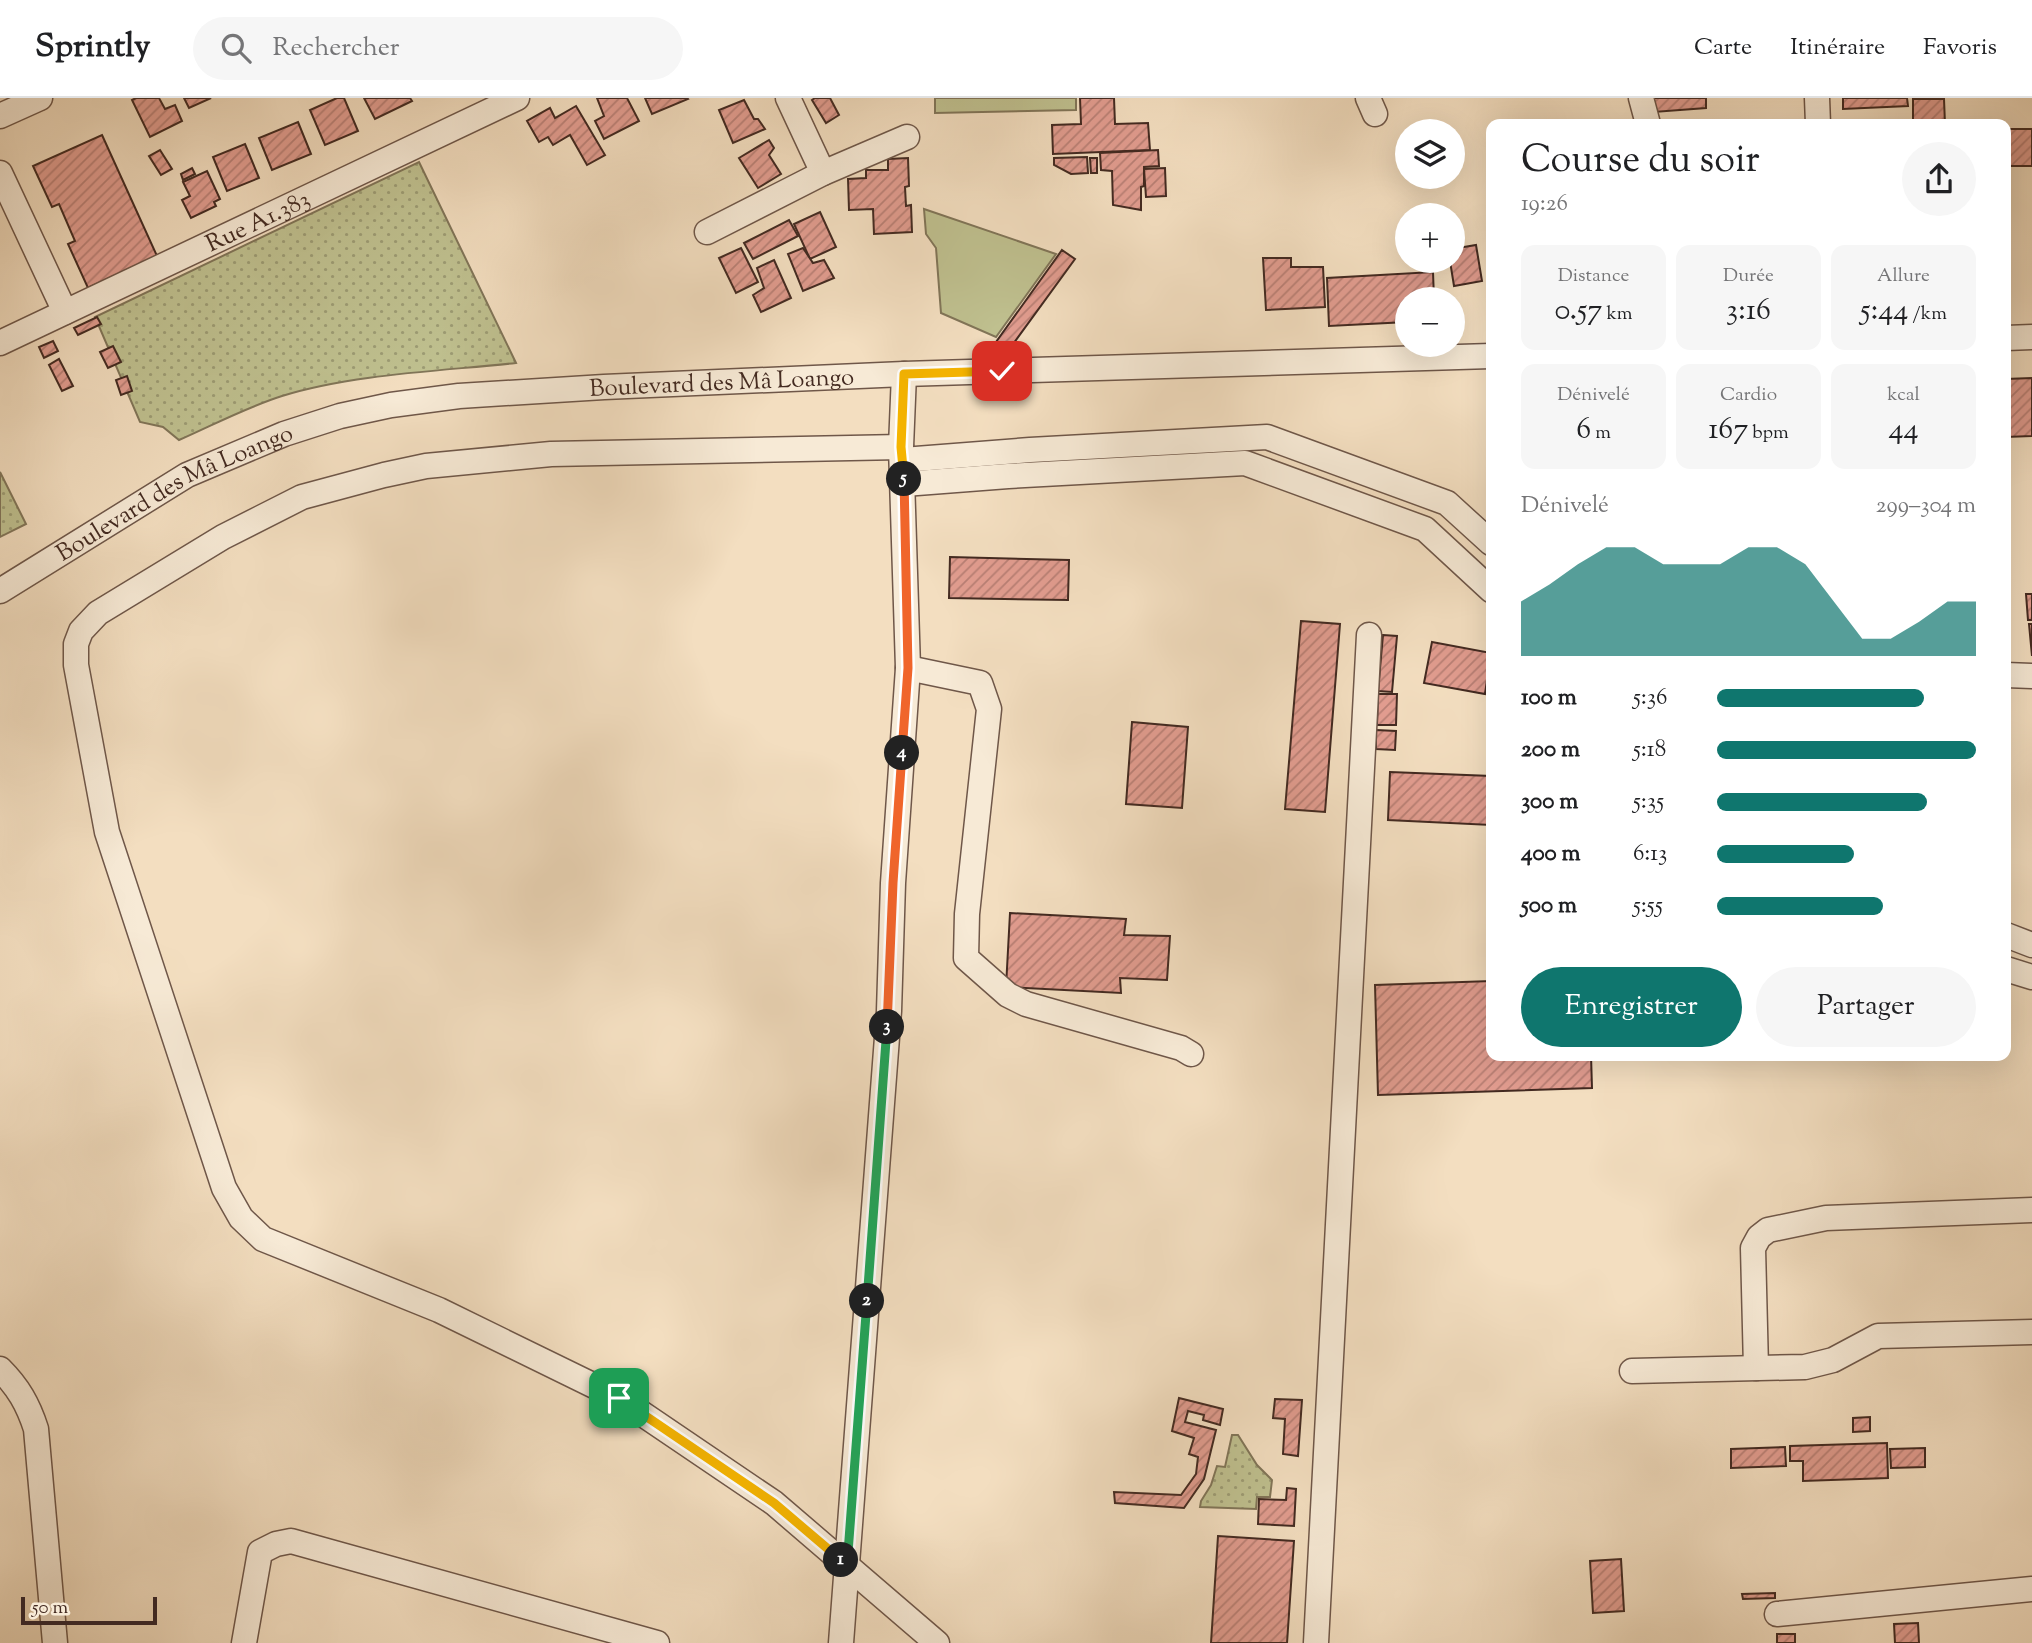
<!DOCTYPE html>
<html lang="fr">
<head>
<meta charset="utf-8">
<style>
	:root { --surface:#fff; --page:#f6f6f6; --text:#202124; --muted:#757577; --line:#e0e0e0; --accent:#0f766e }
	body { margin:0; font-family:"Sorts Mill Goudy",serif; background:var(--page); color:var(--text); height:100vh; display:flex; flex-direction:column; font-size:26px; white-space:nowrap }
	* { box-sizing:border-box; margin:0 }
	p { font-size:23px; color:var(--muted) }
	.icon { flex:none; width:38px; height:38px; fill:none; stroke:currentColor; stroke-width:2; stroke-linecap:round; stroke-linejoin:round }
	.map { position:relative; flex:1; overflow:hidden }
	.side { position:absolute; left:1486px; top:21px; width:525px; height:942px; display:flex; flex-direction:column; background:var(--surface); border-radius:14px; box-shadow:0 7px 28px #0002 }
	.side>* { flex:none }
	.buttons { position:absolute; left:1395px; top:21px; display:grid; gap:14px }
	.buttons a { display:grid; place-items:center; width:70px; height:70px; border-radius:50%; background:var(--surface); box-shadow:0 7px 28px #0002; font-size:35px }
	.scale { position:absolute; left:21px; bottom:18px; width:136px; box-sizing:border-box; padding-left:7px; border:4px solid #432a21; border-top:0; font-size:19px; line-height:24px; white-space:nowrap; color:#432a21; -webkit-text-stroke:5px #f7ead6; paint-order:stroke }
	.pin { position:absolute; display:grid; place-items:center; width:60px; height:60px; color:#fff; margin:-30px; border-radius:14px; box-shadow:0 4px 10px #0006 }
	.km { position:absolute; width:35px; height:35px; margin:-18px; border-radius:50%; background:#222; color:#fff; font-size:19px; line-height:35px; text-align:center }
	.round { display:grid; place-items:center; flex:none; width:74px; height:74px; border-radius:37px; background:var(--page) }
	.overview { display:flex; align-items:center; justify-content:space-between; height:119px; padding:0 35px }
	h1 { font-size:38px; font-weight:600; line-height:52px }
	.figures { display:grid; grid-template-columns:repeat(3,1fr); gap:10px; height:119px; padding:7px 35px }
	.figures div { display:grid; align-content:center; border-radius:14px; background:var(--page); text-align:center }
	.figures b { font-size:30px; font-weight:600 }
	.figures small { font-size:19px; font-weight:400 }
	.figures p { font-size:19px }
	.chart { height:196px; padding:14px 35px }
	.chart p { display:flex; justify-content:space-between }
	.chart svg { width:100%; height:126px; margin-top:7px; fill:var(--accent); opacity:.7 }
	.button { display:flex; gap:14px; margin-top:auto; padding:14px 35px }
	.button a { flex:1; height:80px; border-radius:42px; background:var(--accent); color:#fff; font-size:28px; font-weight:600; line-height:80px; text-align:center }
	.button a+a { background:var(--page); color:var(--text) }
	ul { padding:0 35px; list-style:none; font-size:23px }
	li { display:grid; grid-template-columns:112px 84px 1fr; align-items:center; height:52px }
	li i { height:18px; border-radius:9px; background:var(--accent) }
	header { display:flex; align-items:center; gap:42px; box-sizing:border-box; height:98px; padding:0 35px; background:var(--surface); border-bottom:2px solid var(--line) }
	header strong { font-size:33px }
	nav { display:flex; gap:38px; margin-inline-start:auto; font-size:24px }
	.search { width:490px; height:63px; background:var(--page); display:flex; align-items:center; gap:18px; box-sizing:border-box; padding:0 24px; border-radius:38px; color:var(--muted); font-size:26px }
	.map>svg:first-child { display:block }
	.grass { fill:url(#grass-dots); stroke:#817558; stroke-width:2 }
	.garden { fill:#bfc08f; stroke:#817558; stroke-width:2 }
	.building { fill:url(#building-hatch); stroke:#432a21; stroke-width:2 }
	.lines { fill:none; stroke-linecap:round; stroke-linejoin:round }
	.minor-casing { stroke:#6f5749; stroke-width:27 }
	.minor { stroke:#f7ead6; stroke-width:24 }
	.split-1-casing { stroke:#fff; stroke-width:14 }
	.split-2-casing { stroke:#fff; stroke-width:14 }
	.split-3-casing { stroke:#fff; stroke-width:14 }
	.split-4-casing { stroke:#fff; stroke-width:14 }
	.split-5-casing { stroke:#fff; stroke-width:14 }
	.split-6-casing { stroke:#fff; stroke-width:14 }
	.split-1 { stroke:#f5b400; stroke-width:9 }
	.split-2 { stroke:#22a559; stroke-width:9 }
	.split-3 { stroke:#22a559; stroke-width:9 }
	.split-4 { stroke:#f0652b; stroke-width:9 }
	.split-5 { stroke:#f0652b; stroke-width:9 }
	.split-6 { stroke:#f5b400; stroke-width:9 }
	.labels { text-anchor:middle; stroke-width:6; stroke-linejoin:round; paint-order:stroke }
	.street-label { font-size:24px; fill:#432a21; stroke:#f7ead6 }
</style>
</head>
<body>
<header>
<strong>Sprintly</strong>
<div class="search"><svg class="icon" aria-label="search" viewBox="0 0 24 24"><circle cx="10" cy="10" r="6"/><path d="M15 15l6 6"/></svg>Rechercher</div>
<nav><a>Carte</a><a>Itinéraire</a><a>Favoris</a></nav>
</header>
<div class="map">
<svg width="2032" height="1545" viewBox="0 0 2032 1545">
	<defs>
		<pattern id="grass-dots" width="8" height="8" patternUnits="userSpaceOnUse" patternTransform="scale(1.75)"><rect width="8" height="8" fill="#bfc08f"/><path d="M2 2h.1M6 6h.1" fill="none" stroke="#9d9c74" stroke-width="1.8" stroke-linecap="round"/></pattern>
		<pattern id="building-hatch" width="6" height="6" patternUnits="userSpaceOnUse" patternTransform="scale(1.75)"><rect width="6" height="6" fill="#e19c8f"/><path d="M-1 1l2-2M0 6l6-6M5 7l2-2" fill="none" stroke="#b87f74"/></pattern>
	</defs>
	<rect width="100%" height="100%" fill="#f3dec0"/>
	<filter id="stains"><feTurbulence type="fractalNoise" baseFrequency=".00286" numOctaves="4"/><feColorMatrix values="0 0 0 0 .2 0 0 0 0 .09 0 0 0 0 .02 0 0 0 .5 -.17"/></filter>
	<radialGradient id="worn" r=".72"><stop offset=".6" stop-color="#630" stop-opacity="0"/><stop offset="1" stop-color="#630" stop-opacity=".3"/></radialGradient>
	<g class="grass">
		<path d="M419 64 516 265C442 273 353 276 282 298 247 309 213 327 179 342L163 329 140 324 95 219Z"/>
		<path d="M0 374 26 426 0 439Z"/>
		<path d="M1232 1337H1238L1257 1367 1272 1382 1270 1399H1257L1256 1411 1200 1409 1201 1403 1211 1387 1217 1368 1225 1369Z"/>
	</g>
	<g class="garden">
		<path d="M935 0H1076V12L935 15Z"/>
		<path d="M924 111 1056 156 996 239 941 215 936 150 926 136Z"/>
	</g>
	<g class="building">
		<path d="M136 0H159L165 11 175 7 182 23 150 39 132 2Z"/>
		<path d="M184 0H211L189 10Z"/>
		<path d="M337 0H344L358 33 325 47 310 12Z"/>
		<path d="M364 0H410L412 3 375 21Z"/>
		<path d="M597 0H627L639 23 604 41 595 23 604 18Z"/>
		<path d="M645 0H687L688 1 652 16Z"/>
		<path d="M815 0H830L839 17 826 25 812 2Z"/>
		<path d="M1080 0H1114L1115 26 1148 25 1150 52 1053 56 1052 27 1081 26Z"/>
		<path d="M1653 0H1706V10L1654 14Z"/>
		<path d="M1843 0H1907L1908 8 1843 11Z"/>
		<path d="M1913 1H1944L1945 26H1913Z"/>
		<path d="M744 2 754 21H758L765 31 733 45 719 12Z"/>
		<path d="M576 8 605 57 587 67 570 37 553 47 548 39 539 44 527 23 550 10 555 20Z"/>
		<path d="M298 24 311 56 272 72 259 40Z"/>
		<rect x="2006" y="31" width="26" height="37"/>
		<path d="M102 37 157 158 88 190 68 146 75 143 59 106 52 109 33 68Z"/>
		<path d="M769 42 774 50 769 57 781 76 758 90 739 60Z"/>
		<path d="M245 46 259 80 227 93 213 59Z"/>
		<path d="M160 52 172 71 161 77 149 58Z"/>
		<path d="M1158 52 1159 68 1144 69V88L1141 89V112L1113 107 1112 73 1101 72 1100 55Z"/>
		<path d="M1087 59 1088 75 1071 76 1054 67V60Z"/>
		<path d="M908 60 909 88 905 89 906 108 911 107 912 134 874 136 873 111 849 112 848 81 866 80V72H888V61Z"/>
		<path d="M1090 60H1097V75H1091Z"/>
		<path d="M192 70 195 76 183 82 181 76Z"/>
		<path d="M1165 70 1166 98 1146 99 1144 71Z"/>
		<path d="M207 73 220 101 214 104 216 108 191 120 182 102 190 98 183 84Z"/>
		<path d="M820 114 836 149 810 161 794 126Z"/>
		<path d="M789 122 798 138 753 161 744 145Z"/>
		<path d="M1476 147 1482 183 1454 188 1450 163H1452V151Z"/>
		<path d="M741 150 758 184 736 195 719 160Z"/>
		<path d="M803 150 813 165 824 162 834 180 803 193 788 156Z"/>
		<path d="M1062 152 1075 161 1008 253 996 244Z"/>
		<path d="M1263 160H1291V169H1323L1325 209 1266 212Z"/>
		<path d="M774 162 791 200 761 214 753 197 764 190 757 170Z"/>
		<path d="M1433 174 1434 201H1407V224L1329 228 1327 180Z"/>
		<path d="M97 219 101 226 78 237 74 230Z"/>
		<path d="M53 243 58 253 44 260 39 249Z"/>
		<path d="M113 248 121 264 108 270 100 254Z"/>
		<path d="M59 261 73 288 62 293 49 267Z"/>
		<path d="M127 278 132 293 121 297 116 282Z"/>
		<path d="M2032 280V338L2006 339V281Z"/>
		<path d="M950 459 1069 462 1068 502 949 500Z"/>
		<path d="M2026 496H2032V522H2028Z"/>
		<path d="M1301 523 1340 526 1325 714 1285 711Z"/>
		<path d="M2029 526H2032V558Z"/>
		<path d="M1383 537 1397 538 1392 594 1378 593Z"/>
		<path d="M1432 544 1491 555 1485 596 1424 585Z"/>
		<path d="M1378 596H1397L1396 627H1377Z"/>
		<path d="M1132 624 1188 629 1182 710 1126 706Z"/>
		<path d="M1376 632 1396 633 1395 652 1376 651Z"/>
		<path d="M1390 674 1491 678V727L1388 722Z"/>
		<path d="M1010 815 1126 821 1124 837 1170 838 1167 882 1120 880 1121 895 1006 889Z"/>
		<path d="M1491 883V957H1591L1592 990 1378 997 1375 887Z"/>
		<path d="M1179 1300 1223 1311 1220 1327 1203 1322 1204 1317 1188 1313 1185 1324 1216 1332 1204 1381 1184 1410 1115 1405 1114 1394 1181 1397 1196 1376 1198 1359 1189 1356 1194 1340 1172 1333Z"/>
		<path d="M1275 1301 1302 1302 1298 1358 1283 1356 1285 1321 1273 1320Z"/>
		<path d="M1870 1319V1333L1853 1334V1320Z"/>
		<path d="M1887 1345 1888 1380 1803 1383V1363H1790V1348Z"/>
		<path d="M1785 1349 1786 1368 1731 1370V1351Z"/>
		<path d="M1925 1350V1369L1891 1370 1890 1351Z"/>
		<path d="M1287 1390 1296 1391 1294 1428 1258 1426 1259 1401 1286 1402Z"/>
		<path d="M1218 1438 1294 1443 1287 1545H1211Z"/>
		<path d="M1621 1461 1624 1513 1593 1515 1590 1463Z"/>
		<path d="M1775 1495V1500L1743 1501 1742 1496Z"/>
		<path d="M1918 1525 1919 1545H1895L1894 1526Z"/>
		<rect x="1777" y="1536" width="18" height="9"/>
	</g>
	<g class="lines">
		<g class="minor-casing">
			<g id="minor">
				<path d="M788 0 823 75"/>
				<path d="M1368 0 1375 16"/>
				<path d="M1641 0 1648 26"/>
				<path d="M1817 0 1818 26"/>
				<path d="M0 18 40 0"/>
				<path d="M0 75 65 214"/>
				<path d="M707 134 823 75 907 39"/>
				<path d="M2006 240 2032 239"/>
				<path id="s1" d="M0 245 517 0"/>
				<path d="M901 349 551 356 426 368 384 377 302 399 223 439 98 515 81 533 76 546V567L107 734 224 1090 241 1120 263 1141 439 1212 619 1300 774 1405 937 1545"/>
				<path d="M903 362 1030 352 1267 339 1447 405 1491 445"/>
				<path d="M904 386 1008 378 1245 365 1425 431 1491 492"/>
				<path id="s2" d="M0 493 187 377 284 336 340 318 391 307 459 298 604 289 904 276 1491 258"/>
				<path d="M908 570 980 585 989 611 967 816 966 860 1008 897 1026 906 1181 950 1191 956"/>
				<path d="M2006 577 2032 578"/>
				<path d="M2006 837 2032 847"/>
				<path d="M2006 871 2032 879"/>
				<path d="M1756 1270 1753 1150 1759 1139 1768 1132 1826 1120 2032 1112"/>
				<path d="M0 1271C18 1289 28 1306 36 1331L55 1545"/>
				<path d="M1632 1273 1805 1269 1833 1262 1878 1238 2032 1234"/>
				<path d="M1777 1516 2032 1491"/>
				<path d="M244 1545 260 1454 276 1446 291 1443 657 1545"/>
				<path d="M841 1545 889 913 893 785 908 570 901 349 904 276"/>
				<path d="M1316 1545 1369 537"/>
			</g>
		</g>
		<use href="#minor" class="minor"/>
	</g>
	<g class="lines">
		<g class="split-1-casing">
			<path id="split-1" d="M619 1300 774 1405 841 1462"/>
		</g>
		<g class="split-2-casing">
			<path id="split-2" d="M841 1462 847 1468 867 1203"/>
		</g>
		<g class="split-3-casing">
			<path id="split-3" d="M867 1203 887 929"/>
		</g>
		<g class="split-4-casing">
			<path id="split-4" d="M887 929 893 785 902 655"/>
		</g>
		<g class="split-5-casing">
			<path id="split-5" d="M902 655 908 570 904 381"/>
		</g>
		<g class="split-6-casing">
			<path id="split-6" d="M904 381 901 349 904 276 1002 273"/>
		</g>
		<use href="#split-1" class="split-1"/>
		<use href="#split-2" class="split-2"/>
		<use href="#split-3" class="split-3"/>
		<use href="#split-4" class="split-4"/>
		<use href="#split-5" class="split-5"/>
		<use href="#split-6" class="split-6"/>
	</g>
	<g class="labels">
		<g class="street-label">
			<text dy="8" stroke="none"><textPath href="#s1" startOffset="285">Rue A1.383</textPath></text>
			<text dy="8" stroke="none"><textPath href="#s2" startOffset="768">Boulevard des Mâ Loango</textPath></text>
			<text dy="8" stroke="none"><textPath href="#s2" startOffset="201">Boulevard des Mâ Loango</textPath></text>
		</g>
	</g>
	<rect width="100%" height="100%" filter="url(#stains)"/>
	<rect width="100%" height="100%" fill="url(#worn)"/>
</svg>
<div class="buttons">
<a><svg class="icon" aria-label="layers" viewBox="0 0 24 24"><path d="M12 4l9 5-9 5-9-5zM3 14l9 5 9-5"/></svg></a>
<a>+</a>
<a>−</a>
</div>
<div class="scale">50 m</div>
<div class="pin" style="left:619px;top:1300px;background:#1e9e55"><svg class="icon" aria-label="arrive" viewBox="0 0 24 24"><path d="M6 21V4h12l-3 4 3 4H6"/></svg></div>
<div class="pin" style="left:1002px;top:273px;background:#d93025"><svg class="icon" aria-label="check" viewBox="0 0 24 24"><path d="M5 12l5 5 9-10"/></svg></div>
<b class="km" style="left:841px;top:1462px">1</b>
<b class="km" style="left:867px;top:1203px">2</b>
<b class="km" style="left:887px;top:929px">3</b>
<b class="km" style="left:902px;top:655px">4</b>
<b class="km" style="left:904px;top:381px">5</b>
<section class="side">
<div class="overview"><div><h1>Course du soir</h1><p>19:26</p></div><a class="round"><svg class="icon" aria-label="share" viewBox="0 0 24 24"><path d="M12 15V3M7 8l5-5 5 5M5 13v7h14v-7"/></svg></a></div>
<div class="figures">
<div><p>Distance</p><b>0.57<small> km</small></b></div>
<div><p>Durée</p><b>3:16</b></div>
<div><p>Allure</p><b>5:44<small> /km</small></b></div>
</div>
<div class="figures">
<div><p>Dénivelé</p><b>6<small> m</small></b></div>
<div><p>Cardio</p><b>167<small> bpm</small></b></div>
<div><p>kcal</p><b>44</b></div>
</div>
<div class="chart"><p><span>Dénivelé</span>299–304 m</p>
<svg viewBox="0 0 160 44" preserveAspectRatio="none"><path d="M0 44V25L10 19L20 12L30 6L40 6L50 12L60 12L70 12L80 6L90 6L100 12L110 25L120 38L130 38L140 32L150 25L160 25V44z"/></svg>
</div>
<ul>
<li><b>100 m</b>5:36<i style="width:80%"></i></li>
<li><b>200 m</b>5:18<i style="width:100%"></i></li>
<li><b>300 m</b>5:35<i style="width:81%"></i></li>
<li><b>400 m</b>6:13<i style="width:53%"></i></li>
<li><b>500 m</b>5:55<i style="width:64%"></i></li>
</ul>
<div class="button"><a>Enregistrer</a><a>Partager</a></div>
</section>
</div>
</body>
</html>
